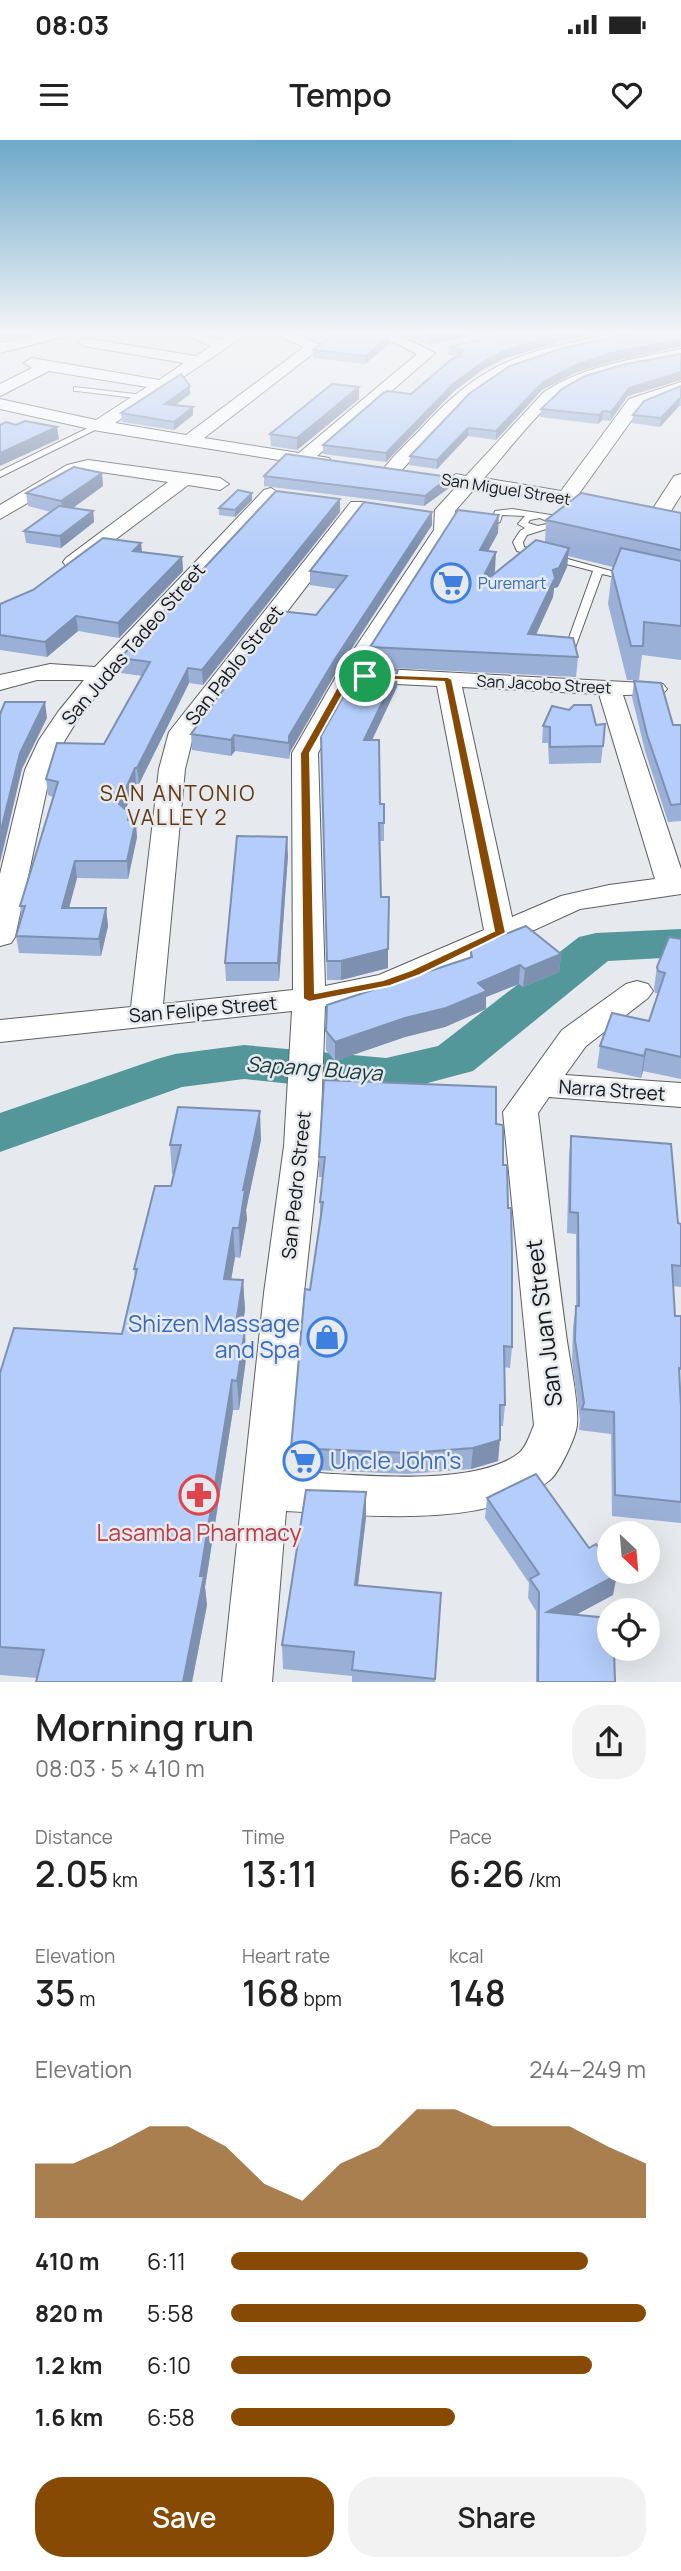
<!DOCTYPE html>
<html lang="en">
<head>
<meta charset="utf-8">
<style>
	:root { --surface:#fff; --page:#f2f2f2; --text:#222; --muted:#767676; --accent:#864a05 }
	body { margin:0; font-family:Manrope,sans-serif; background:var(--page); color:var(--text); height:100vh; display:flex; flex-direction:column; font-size:26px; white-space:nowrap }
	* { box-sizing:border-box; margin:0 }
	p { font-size:23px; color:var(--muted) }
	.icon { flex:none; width:38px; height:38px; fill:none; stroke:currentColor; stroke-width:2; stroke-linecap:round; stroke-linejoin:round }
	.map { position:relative; height:1542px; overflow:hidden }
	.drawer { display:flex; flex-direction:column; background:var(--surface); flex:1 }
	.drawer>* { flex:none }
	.needle { width:46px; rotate:154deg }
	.buttons { position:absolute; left:597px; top:1381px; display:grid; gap:14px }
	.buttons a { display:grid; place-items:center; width:63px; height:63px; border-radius:50%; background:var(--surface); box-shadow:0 7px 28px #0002; font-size:35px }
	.pin { position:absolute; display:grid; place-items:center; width:60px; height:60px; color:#fff; margin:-30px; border:4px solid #fff; border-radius:50%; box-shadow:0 2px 7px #0007 }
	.round { display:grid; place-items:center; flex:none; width:74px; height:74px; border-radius:28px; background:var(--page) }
	.summary { display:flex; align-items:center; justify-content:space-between; height:119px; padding:0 35px }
	h1 { font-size:38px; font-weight:600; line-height:52px }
	.stats { display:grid; grid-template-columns:repeat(3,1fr); gap:10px; height:119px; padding:7px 35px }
	.stats div { display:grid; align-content:center }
	.stats b { font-size:35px; font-weight:600 }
	.stats small { font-size:19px; font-weight:400 }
	.stats p { font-size:19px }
	.chart { height:196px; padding:14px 35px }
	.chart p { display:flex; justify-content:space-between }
	.chart svg { width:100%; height:126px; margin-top:7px; fill:var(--accent); opacity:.7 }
	.button { display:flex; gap:14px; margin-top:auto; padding:14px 35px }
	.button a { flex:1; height:80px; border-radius:28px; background:var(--accent); color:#fff; font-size:28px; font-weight:600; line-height:80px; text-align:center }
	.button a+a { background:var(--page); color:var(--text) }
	ul { padding:0 35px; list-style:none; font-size:23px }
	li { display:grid; grid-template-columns:112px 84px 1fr; align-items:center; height:52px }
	li i { height:18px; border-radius:9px; background:var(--accent) }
	.status { display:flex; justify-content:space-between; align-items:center; height:49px; padding:0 35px; background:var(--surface); direction:ltr }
	.status svg { height:19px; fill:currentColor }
	header { display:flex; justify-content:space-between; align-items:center; height:91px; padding:0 35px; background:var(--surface); font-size:32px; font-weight:600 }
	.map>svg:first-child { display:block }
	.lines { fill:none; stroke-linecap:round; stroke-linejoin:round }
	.river { fill:#54979b; fill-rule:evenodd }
	.service-casing { stroke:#5d5f62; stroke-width:2 }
	.minor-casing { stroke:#5d5f62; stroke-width:2 }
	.service { fill:#fff; fill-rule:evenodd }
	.minor { fill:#fff; fill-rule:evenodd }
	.wall { fill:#9bb0d7 }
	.shaded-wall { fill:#7e90af }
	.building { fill:#b4cdfa; stroke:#7e90af; stroke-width:2 }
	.route { fill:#864a05; stroke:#fff; stroke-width:2; fill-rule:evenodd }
	.labels { text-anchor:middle; stroke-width:5; stroke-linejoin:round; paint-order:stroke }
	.far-street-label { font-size:16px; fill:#151617; stroke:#e6e9ed }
	.far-shop-label { font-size:16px; fill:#366cbe; stroke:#e6e9ed; text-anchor:start }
	.street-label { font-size:19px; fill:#151617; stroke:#e6e9ed }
	.neighbourhood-label { font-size:21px; letter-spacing:2px; fill:#62380f; stroke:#e6e9ed }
	.water-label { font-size:21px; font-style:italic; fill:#183a3c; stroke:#e6e9ed }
	.near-street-label { font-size:23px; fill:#151617; stroke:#e6e9ed }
	.near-shop-label { font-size:23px; fill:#366cbe; stroke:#e6e9ed; text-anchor:end }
	.near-health-label { font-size:23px; fill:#be3a42; stroke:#e6e9ed }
</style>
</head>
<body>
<div class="status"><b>08:03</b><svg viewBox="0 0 49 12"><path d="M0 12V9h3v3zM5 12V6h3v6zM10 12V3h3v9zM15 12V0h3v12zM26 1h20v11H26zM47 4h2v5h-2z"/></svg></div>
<header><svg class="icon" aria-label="menu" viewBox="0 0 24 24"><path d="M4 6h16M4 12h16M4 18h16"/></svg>Tempo<svg class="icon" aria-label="heart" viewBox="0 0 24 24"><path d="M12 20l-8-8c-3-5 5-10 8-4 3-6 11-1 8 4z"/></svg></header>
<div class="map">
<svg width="681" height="1542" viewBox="0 0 681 1542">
	<rect width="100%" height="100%" fill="#e6e9ed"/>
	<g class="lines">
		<path class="river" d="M681 789V817L608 821 473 931 386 954 244 939 182 947 0 1012V973L157 919 175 914 244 905 386 918 438 906 579 797 596 793Z"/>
		<g class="service-casing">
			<g id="service">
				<path d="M74 247 143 255 147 257 143 259 77 251H74Z"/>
				<path d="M96 284 103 286 0 337V331Z"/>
				<path d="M512 369 551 375 562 384 527 395 523 402 524 407 633 437 628 440 602 434 575 508H567L566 506 593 431 517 411 513 402 520 391 525 388 518 384 525 376 502 375 500 382 497 383 492 380 495 371ZM540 378 551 383 538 386 528 383 530 380Z"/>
			</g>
		</g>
		<g class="minor-casing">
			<g id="minor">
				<path d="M38 194H65L63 197 0 213V203Z"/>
				<path d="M182 194H205L221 200 229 194H247L115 283 186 295 304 207 274 194H296L323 206 204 298 299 313 417 214 377 194H397L435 213 317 316 329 318 332 322 323 327 99 291 0 269V259L96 280 147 247 49 231 0 256V244L32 228 24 223 32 218 159 240 184 223 84 206 77 202 84 198 196 216 211 206Z"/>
				<path d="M612 194H642L635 198C587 209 534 213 492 241 455 265 428 303 397 335H385L382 331C392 317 406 304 419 291 483 221 520 212 612 194Z"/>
				<path d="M681 209V219C644 226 604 231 571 248 543 263 506 314 484 338L561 351 629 259 681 242V252L641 267 578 355 652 370 674 336 681 334V355L669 374 681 376V388L522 355 475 348 455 371 454 390 365 528 663 544 667 549 663 554 623 555 681 729V754L580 769 427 839 397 850 325 866 320 1006 304 1153 289 1331C346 1334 473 1349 519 1313 527 1306 530 1294 534 1285L503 972 562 890 626 844 637 841 648 844 653 851 648 858 586 906 565 935 681 943V967L549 957 538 973C547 1047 556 1120 566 1194 569 1218 579 1262 577 1284 577 1295 559 1333 550 1340 489 1390 360 1375 286 1371L272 1542H222L264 1153 284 1006 292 871 0 902V880L131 867 159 629 169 592 351 362H365L368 366 365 370 194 593 185 629 163 864 293 850 292 613 337 535 434 390 435 370 457 346 449 344 447 340 456 334 466 336 544 252C585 225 635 219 681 209ZM357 542 437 546 484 790 379 835 325 846 318 613ZM462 547 599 554 655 739 609 745 561 756 512 777Z"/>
				<path d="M88 320 220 338 229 344 220 350 188 345 80 426H66L63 422 66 418 168 342 88 330 79 333 0 379V365L67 325Z"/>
				<path d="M271 348 280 354 278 358 109 540 80 576 65 600 51 630 15 797 11 803 0 806V734L25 630 39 600 58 572 84 540H37L0 550V535L50 524 95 527 264 350Z"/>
			</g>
		</g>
		<use href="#service" class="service"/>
		<use href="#minor" class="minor"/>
	</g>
	<g class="wall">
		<path d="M404 194H475L429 205Z"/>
		<path d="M628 194H681V207L610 222 575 233 542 250 496 300 468 296 437 329 409 325 410 316Z"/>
		<path d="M390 195V203L365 224 313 218V210Z"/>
		<path d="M572 198 503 219 482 230 453 252 386 322 323 314V305L411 254 457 217 448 215 449 207Z"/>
		<path d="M681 214V240L628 256 610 281 602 280 598 284 540 277 541 269Z"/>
		<path d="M681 246V266H679L660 287 632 283 633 275Z"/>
		<path d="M359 247V259L297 310 271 306 270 294Z"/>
		<path d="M190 254 175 266 193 267V275L174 290 122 282 121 273Z"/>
		<path d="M264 336 449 348 424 366 264 346Z"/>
		<path d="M103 346 73 368 93 371 94 382 61 408 26 403 24 391 51 372 28 366 26 353Z"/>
		<path d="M252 353V360L235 377 219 375V368Z"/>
		<path d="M340 372 203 545 189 543 139 644H136L126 669 131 680 137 697 128 739 77 738 69 768H106L108 786 101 816 19 813 16 796 22 776 20 766 53 657 48 655 46 639 104 604 142 536 121 533 120 518Z"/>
		<path d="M432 372V385L335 534 290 612 289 619 235 611 231 616 192 610 191 594 230 539V534L316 475 337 449 310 445V431Z"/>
		<path d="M681 373V520L642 515 639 540H627L608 464 612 431 613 427 568 416 567 427 558 447 554 448 553 457 536 495 578 517 576 537 370 527V507L498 393 488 411 495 431 492 436 545 402 546 380Z"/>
		<path d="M141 403 142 412 182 417 183 431 119 498 78 491 47 517 0 510V464Z"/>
		<path d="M398 530 397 547 372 600 380 664 384 683V701H380L381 757 388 828 341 840H327L321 614Z"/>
		<path d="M634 541 673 585H681V681L668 682 645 611 632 557Z"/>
		<path d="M605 584 601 623 549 624 548 603H542L543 586Z"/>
		<path d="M288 715 279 841H226L225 823Z"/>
		<path d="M681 799V939L643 931 641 938 597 928 600 906 649 881 658 853H655L654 848 657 827Z"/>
		<path d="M470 808 561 814 559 832 523 847 519 844 486 857V869L445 887 405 897 335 921 326 910V891L470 817Z"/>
		<path d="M496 984 503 1025 512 1207 510 1228 504 1227 505 1265 503 1286H500L498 1321 471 1329 408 1334 292 1329 291 1308 310 1150 320 1083V1062L322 1037H319V1017Z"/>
		<path d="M571 996 678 1083 681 1084V1147L673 1146 675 1176H681L680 1250 681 1383 612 1376 611 1294 579 1290 580 1280 572 1221 573 1187 576 1166V1094L567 1093 569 1016Z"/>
		<path d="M261 1000 246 1070 247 1079 240 1118 235 1117 231 1140H243L245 1170 242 1189 246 1219 239 1270H233L205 1447 207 1465 192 1542H36L37 1538 0 1535V1233L122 1194 135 1138 134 1129 171 1046 174 1034H172L170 1005Z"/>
		<path d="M366 1352V1377L358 1446 441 1453 435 1542H352V1536L283 1529 282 1505Z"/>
		<path d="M487 1358 613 1455 575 1475 615 1542H536V1471L528 1458 529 1443 485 1378Z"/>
	</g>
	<g class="shaded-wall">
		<path d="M0 194H31L0 200Z"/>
		<path d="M442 194H475L429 205 430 197Z"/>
		<path d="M559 194H601L572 198 503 219 482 230 453 252 386 322V313L453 244 483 222 504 211Z"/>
		<path d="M390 195V203L365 224 366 216Z"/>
		<path d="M681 199 680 206 610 222 575 233 542 250 496 300V291L543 242 576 225 611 213Z"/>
		<path d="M681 232V240L628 256 610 281 611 272 629 248Z"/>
		<path d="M190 246V254L165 272V264Z"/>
		<path d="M359 247V259L297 310V298Z"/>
		<path d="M680 257 679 266 660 287 661 278Z"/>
		<path d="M193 267V275L174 290V282Z"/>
		<path d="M603 271 602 280 598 284 599 275Z"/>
		<path d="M57 287 59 299 0 326V313Z"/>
		<path d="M468 288V296L437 329V320Z"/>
		<path d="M102 333 103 346 63 375 61 361Z"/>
		<path d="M449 337V348L424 366 425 356Z"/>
		<path d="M252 353V360L235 377V370Z"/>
		<path d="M340 359V372L203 545 202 530Z"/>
		<path d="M93 371 94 382 61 408 60 396Z"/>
		<path d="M432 372V385L335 534 290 612 289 619V596L335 519Z"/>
		<path d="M499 375 498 393 478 429 480 410Z"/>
		<path d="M141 403 142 417 133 411Z"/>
		<path d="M569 408 567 427 558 447 554 448 553 457 527 514 528 494 553 430Z"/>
		<path d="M496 412 495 431 477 466 478 447Z"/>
		<path d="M182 417 183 431 119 498 118 483Z"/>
		<path d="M76 476 78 491 47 517 45 502Z"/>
		<path d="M188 528 189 543 139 644 137 628Z"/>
		<path d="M398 530 397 547 364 617V600Z"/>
		<path d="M45 562 47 578 22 629 0 723V694L20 613Z"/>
		<path d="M234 595 235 611 231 616V600Z"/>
		<path d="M135 628 136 644 121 680 119 664Z"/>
		<path d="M136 680 137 697 128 739 127 721Z"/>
		<path d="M287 697 288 715 279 841 278 823Z"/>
		<path d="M75 721 77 738 64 786 62 768Z"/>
		<path d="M106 768 108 786 101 816 99 799Z"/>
		<path d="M388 809V828L341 840V821Z"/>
		<path d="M561 814 559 832 523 847 525 829Z"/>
		<path d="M520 825 519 844 486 857V869L445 887 405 897 335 921V902L405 878 478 843Z"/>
		<path d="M646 909 643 931 641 938 644 916Z"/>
		<path d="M260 971 261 1000 246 1070 247 1079 240 1118 239 1088 243 1050Z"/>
		<path d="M233 1088 235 1117 226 1169 224 1139Z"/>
		<path d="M243 1140 245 1170 237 1219 235 1189Z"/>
		<path d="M245 1190 246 1219 239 1270 237 1241Z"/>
		<path d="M232 1240 233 1270 205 1447 207 1465 192 1542H183Z"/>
		<path d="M500 1300 498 1321 471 1329 473 1308Z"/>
		<path d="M366 1352V1377L355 1470V1445Z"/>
		<path d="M617 1435 613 1455 544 1492 547 1472Z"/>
	</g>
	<g class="building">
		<path d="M334 194H388L390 195 366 216 313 210Z"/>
		<path d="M423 194H442L430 197Z"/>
		<path d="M504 194H559L504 211 483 222 453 244 386 313 323 305 383 253 387 251 411 254 452 219 461 216 458 214 463 210 449 207Z"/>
		<path d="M628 194H681V199L611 213 576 225 543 242 496 291 468 288 437 320 410 316 470 253 510 226 563 208Z"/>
		<path d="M681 214V232L629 248 611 272 603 271 599 275 541 269 562 249 585 236 626 224Z"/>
		<path d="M181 234 190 246 165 264 193 267 174 282 121 273Z"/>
		<path d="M332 244 359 247 297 298 270 294Z"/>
		<path d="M681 246V257L661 278 633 275 644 261Z"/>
		<path d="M25 281 57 287 0 313V285L6 282 16 285Z"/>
		<path d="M286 314 449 337 425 356 264 336Z"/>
		<path d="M74 327 102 333 61 361 26 353Z"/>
		<path d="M238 350 252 353 235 370 219 368Z"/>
		<path d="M276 351 340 359 202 530 188 528 137 628H135L119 664 125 669H130L128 680H136L127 721H75L62 768H106L99 799 16 796 25 766H20L58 642 46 639 57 603 104 604 150 522 120 518Z"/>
		<path d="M581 353 681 373V410L546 380Z"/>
		<path d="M364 362 432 372 335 519 289 596V603L234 595 231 600 191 594 234 535 230 534 280 471 316 475 347 436 310 431Z"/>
		<path d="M59 366 93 371 60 396 24 391Z"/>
		<path d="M458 370 499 375 480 410 496 412 478 447 536 400 569 408 559 428 553 430 555 438 528 494 573 498 578 517 370 507Z"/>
		<path d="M103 398 141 403 133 411 182 417 118 483 76 476 45 502 0 495V464L33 450Z"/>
		<path d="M621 408 681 421V486L644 482 643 506H631L612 431Z"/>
		<path d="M359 528 398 530 364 600H379L380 664H384V683H379L381 757H389L388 809 341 821H327L321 596Z"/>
		<path d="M634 541 661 543 673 585H681V664L671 665 647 595Z"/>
		<path d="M5 562H45L20 613 0 694V574Z"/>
		<path d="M574 565H591L596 585 605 584 603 606 550 607V587L543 586 552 566 569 570Z"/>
		<path d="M237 696 287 697 278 823H225Z"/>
		<path d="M526 786 561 814 525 829 520 825 478 843 487 851 446 868 405 878 335 902 326 891 327 865 472 817 470 808Z"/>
		<path d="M669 797 681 799V917L646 909 644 916 600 906 612 873 649 881 665 833 658 831 657 827Z"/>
		<path d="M324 940 496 947V984L503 985V1025H507L508 1068H511L512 1113V1207L504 1206 505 1265H500V1300L473 1308 409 1313 291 1308 305 1149 310 1150 323 1062H320L325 1017H319Z"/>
		<path d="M178 967 260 971 243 1050H245L239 1088H233L224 1139 243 1140 235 1189 245 1190 237 1241 232 1240 200 1436H204L183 1542H36L44 1510 0 1507V1233L14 1188 122 1194 137 1129H134L155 1046H171L181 1005H170Z"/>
		<path d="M571 996 671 1004 678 1083 681 1084V1126L672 1125 675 1176H681V1229L679 1228 681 1267V1362L615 1355 614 1272 582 1269 584 1263 575 1200 576 1166H579L578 1073 570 1072Z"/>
		<path d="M536 1334 589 1408 596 1404 609 1424V1432H614L617 1435 547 1472 609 1478V1508H614L615 1542H538L539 1452 530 1439 539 1434 487 1358Z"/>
		<path d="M306 1350 366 1352 355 1445 441 1453 435 1539 352 1530 354 1512 282 1505Z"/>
	</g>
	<linearGradient id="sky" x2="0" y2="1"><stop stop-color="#6da8c9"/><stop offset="0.47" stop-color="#f4f5f7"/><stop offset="1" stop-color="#f4f5f7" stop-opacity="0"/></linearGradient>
	<rect width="681" height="410" fill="url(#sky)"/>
	<path class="route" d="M345 533 448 537 452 539 506 793 420 835 390 846 309 862 303 859 300 613ZM352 538 444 542 494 791 411 830 383 840 315 853 310 613Z"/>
	<defs>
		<g id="supermarket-ring" transform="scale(2.0125)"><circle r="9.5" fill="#e6e9ed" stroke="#3f7fe0" stroke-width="1.5"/><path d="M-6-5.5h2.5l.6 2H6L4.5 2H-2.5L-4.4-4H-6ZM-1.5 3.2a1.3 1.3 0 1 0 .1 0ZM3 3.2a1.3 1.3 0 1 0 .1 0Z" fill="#3f7fe0"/></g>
		<g id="shop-ring" transform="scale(2.0125)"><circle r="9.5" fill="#e6e9ed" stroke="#3f7fe0" stroke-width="1.5"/><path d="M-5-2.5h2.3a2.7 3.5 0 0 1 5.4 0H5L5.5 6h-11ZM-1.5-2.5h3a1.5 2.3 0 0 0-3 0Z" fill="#3f7fe0"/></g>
		<g id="pharmacy-ring" transform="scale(2.0125)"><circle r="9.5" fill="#e6e9ed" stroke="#e0444e" stroke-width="1.5"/><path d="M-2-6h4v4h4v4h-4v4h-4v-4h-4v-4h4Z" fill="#e0444e"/></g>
	</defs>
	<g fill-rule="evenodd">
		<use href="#supermarket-ring" x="451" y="443"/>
		<use href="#shop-ring" x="327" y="1197"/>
		<use href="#supermarket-ring" x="303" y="1321"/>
		<use href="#pharmacy-ring" x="199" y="1355"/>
	</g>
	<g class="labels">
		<g class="far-street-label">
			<text transform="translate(506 349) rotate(9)" y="6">San Miguel Street</text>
			<text transform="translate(544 544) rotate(3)" y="6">San Jacobo Street</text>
		</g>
		<g class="far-shop-label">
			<text x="478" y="449">Puremart</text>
		</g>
		<g class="street-label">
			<text transform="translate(133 504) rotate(-49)" y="7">San Judas Tadeo Street</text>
			<text transform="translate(234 525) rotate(-52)" y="7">San Pablo Street</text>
			<text transform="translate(203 869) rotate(-5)" y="7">San Felipe Street</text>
			<text transform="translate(612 950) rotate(4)" y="7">Narra Street</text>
			<text transform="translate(296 1045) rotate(-84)" y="7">San Pedro Street</text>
		</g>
		<g class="neighbourhood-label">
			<text x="178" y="661">SAN ANTONIO<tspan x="178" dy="24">VALLEY 2</tspan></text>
		</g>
		<g class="water-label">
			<text transform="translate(314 929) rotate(4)" y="7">Sapang Buaya</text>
		</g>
		<g class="near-street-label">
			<text transform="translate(544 1183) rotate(-97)" y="8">San Juan Street</text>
		</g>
		<g class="near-shop-label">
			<text x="300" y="1192">Shizen Massage<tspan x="300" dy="26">and Spa</tspan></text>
			<text x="330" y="1329" text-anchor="start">Uncle John's</text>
		</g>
		<g class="near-health-label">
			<text x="199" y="1401">Lasamba Pharmacy</text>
		</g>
	</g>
</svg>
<div class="buttons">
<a><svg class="needle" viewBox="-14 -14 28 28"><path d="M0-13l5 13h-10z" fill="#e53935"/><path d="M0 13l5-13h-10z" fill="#767676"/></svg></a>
<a><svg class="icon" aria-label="locate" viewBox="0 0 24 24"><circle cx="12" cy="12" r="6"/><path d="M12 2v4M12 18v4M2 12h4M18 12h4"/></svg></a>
</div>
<div class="pin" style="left:365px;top:536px;background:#1e9e55"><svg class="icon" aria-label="arrive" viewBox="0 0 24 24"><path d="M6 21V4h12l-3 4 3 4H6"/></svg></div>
</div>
<section class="drawer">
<div class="summary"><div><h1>Morning run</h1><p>08:03 · 5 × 410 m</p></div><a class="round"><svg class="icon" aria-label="share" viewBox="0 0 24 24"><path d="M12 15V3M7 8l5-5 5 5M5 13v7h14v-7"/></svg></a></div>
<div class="stats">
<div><p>Distance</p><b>2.05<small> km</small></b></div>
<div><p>Time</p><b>13:11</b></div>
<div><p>Pace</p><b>6:26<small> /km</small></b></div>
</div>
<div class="stats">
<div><p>Elevation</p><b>35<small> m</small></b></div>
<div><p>Heart rate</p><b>168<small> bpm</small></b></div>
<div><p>kcal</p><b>148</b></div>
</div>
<div class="chart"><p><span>Elevation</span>244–249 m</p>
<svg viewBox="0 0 160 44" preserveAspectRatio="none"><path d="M0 44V25L10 25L20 19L30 12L40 12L50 19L60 32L70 38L80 25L90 19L100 6L110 6L120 12L130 12L140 12L150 19L160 25V44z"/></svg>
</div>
<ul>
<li><b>410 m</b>6:11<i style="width:86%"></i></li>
<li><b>820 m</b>5:58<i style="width:100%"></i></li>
<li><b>1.2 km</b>6:10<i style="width:87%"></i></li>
<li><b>1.6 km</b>6:58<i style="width:54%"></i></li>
</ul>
<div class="button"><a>Save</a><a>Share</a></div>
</section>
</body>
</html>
